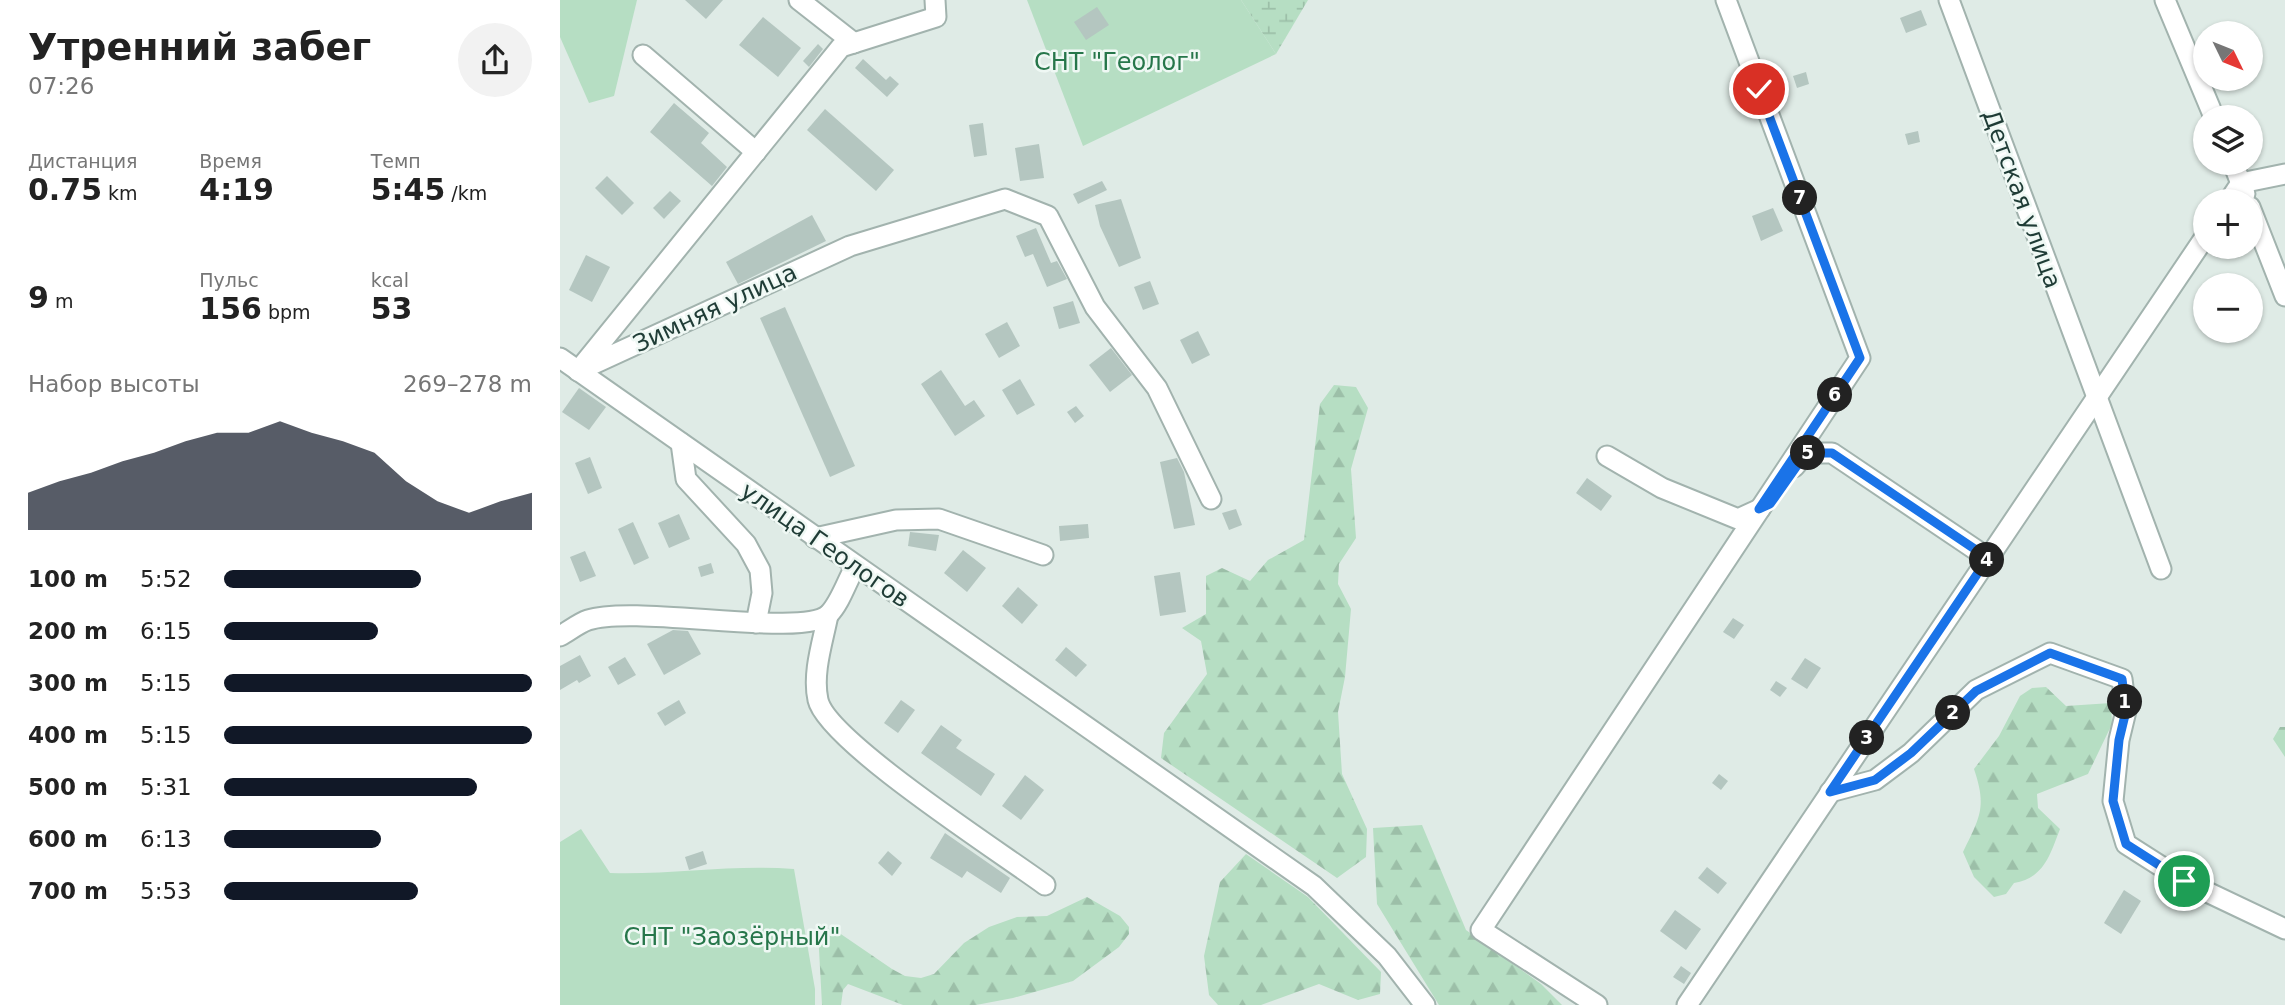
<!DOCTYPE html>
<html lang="ru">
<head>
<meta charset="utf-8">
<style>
	:root { --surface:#fff; --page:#f2f2f2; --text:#222; --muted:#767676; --accent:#111827 }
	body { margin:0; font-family:"DejaVu Sans",sans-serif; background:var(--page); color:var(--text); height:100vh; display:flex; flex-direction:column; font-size:26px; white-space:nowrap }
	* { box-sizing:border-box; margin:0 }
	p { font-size:23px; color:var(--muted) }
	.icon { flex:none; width:38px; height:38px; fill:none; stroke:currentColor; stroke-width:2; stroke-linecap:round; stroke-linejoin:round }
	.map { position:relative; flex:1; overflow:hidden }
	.side { display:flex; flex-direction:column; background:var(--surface); width:560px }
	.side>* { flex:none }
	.needle { width:46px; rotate:133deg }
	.tools { position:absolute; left:1633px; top:21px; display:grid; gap:14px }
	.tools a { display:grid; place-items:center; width:70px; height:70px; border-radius:50%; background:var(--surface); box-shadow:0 2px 5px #0004; font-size:35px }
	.pin { position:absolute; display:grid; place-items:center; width:60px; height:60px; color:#fff; margin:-30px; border:4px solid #fff; border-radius:50%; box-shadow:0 2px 7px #0007 }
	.km { position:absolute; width:35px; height:35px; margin:-18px; border-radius:50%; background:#222; color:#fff; font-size:19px; line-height:35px; text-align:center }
	.round { display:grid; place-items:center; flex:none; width:74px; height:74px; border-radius:37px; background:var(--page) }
	.headline { display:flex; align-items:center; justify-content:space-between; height:119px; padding:0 28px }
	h1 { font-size:38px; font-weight:700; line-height:52px }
	.stats { display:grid; grid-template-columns:repeat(3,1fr); gap:10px; height:119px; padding:7px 28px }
	.stats div { display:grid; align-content:center }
	.stats b { font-size:30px; font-weight:700 }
	.stats small { font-size:19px; font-weight:400 }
	.stats p { font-size:19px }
	.chart { height:196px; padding:14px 28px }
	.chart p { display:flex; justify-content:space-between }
	.chart svg { width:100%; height:126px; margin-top:7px; fill:var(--accent); opacity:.7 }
	ul { padding:0 28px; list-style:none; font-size:23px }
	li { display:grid; grid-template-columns:112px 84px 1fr; align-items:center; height:52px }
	li i { height:18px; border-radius:9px; background:var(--accent) }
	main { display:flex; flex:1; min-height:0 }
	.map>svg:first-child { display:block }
	.green { fill:#b6dec3 }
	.forest { fill:url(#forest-firs) }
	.wetland { fill:url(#wetland-marsh) }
	.building { fill:#b4c6c0 }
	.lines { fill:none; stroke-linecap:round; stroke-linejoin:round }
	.minor-casing { stroke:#a2b3ae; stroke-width:23 }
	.minor { stroke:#fff; stroke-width:19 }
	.route-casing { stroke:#fff; stroke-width:14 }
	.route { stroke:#1a73e8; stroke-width:9 }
	.labels { text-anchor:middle; stroke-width:5; stroke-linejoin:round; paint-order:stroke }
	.park-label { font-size:24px; fill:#26764a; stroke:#eff8f4 }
	.street-label { font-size:24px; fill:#1f3c36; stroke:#eff8f4 }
</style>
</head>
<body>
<main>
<section class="side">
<div class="headline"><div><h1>Утренний забег</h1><p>07:26</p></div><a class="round"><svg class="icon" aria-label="share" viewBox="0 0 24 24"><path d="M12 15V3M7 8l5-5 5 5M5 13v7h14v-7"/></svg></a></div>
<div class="stats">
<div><p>Дистанция</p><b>0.75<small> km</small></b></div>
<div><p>Время</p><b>4:19</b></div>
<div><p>Темп</p><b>5:45<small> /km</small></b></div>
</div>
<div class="stats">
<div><b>9<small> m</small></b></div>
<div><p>Пульс</p><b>156<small> bpm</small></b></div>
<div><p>kcal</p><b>53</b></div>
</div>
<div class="chart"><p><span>Набор высоты</span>269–278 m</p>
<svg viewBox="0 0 160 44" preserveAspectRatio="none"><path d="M0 44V31L10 27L20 24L30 20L40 17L50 13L60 10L70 10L80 6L90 10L100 13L110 17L120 27L130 34L140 38L150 34L160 31V44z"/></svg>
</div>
<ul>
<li><b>100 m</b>5:52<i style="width:64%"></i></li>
<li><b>200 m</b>6:15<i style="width:50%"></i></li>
<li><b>300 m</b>5:15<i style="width:100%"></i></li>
<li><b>400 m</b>5:15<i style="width:100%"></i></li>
<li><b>500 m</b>5:31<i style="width:82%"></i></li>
<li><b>600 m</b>6:13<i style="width:51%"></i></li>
<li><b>700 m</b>5:53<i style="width:63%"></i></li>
</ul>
</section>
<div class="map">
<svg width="1725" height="1005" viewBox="0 0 1725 1005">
	<defs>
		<pattern id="forest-firs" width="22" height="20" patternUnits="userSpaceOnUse" patternTransform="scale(1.75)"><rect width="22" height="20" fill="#b6dec3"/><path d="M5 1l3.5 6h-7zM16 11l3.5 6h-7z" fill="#9cbfa8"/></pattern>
		<pattern id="wetland-marsh" width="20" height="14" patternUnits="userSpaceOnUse" patternTransform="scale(1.75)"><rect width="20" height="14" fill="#b6dec3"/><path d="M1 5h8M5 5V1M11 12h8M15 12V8" fill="none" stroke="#9cbfa8"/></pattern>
	</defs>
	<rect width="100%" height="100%" fill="#dfebe6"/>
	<g class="green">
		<path d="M0 0H77L54 96 29 103 0 37Z"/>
		<path d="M467 0H681L716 54 523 146Z"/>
		<path d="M21 829 50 873C112 875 173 864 234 869L255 989V1005H0V842Z"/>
	</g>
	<g class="forest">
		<path d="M774 385 796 387 808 408 791 469 796 538 779 564 778 584 791 609 785 677 778 712 782 774 807 829 806 857 777 878 601 758 604 733 647 674 641 641 622 628 646 614V576L662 568 690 581 708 560 744 540 760 404Z"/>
		<path d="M1486 687 1506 706 1551 703 1552 724 1528 774 1477 794 1478 808 1500 829C1490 855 1484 878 1454 883L1446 894 1434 897 1414 877 1403 852C1420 817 1427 807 1414 769L1439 736 1460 696 1472 688Z"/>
		<path d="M1720 727H1725V757L1713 739Z"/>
		<path d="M862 825 906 930 981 984 1002 1005H879L817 904 813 828Z"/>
		<path d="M686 854 748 897 821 972 820 994 798 1000 759 984 701 1005H658L649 995 644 956 660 882Z"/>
		<path d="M527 897 560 916 569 927V934L559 947 513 981 453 998 416 1005H343L288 984 283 990 281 1005H262L258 931 272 928 332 969 345 976 361 978 374 974 404 943 429 927 457 917 487 916Z"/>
	</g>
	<path class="wetland" d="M681 0H748L716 54Z"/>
	<g class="building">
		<path d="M125 0H163L146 19Z"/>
		<path d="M537 7 549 25 526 40 514 22Z"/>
		<path d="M1361 10 1367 25 1346 33 1340 18Z"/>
		<path d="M203 17 241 48 218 77 179 45Z"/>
		<path d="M258 44 263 49 249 67 243 61Z"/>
		<path d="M303 59 326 80 330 76 339 84 327 97 295 68Z"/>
		<path d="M1246 72 1249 84 1237 88 1233 76Z"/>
		<path d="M114 103 149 133 141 143 167 167 152 186 90 132Z"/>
		<path d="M265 109 334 170 316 191 247 130Z"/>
		<path d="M423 123 427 155 414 157 409 125Z"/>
		<path d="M1358 131 1360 142 1348 145 1345 134Z"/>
		<path d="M479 144 484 178 460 181 455 148Z"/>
		<path d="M47 176 74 203 62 215 35 188Z"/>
		<path d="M542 181 547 190 518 204 513 194Z"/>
		<path d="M110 191 121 201 104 219 93 208Z"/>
		<path d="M561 199 581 258 559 267 540 226 535 205Z"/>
		<path d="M1213 208 1223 231 1201 241 1192 216Z"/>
		<path d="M252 215 266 241 178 284 166 262Z"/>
		<path d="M476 228 491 263 497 261 507 279 487 287 473 254 465 257 456 236Z"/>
		<path d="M26 255 50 267 32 302 9 290Z"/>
		<path d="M590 281 599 304 583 310 574 287Z"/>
		<path d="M513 301 520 323 499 329 493 307Z"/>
		<path d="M225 307 295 466 270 477 200 318Z"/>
		<path d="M447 322 460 346 439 358 425 334Z"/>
		<path d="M638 331 650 355 632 364 620 340Z"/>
		<path d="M551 348 572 375 550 392 529 365Z"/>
		<path d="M381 370 405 406 414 400 425 416 395 436 361 384Z"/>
		<path d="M460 379 475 405 457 415 442 390Z"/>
		<path d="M19 388 46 407 29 430 2 412Z"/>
		<path d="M516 406 524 416 515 423 507 412Z"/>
		<path d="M30 457 42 488 28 494 15 463Z"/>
		<path d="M617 458 624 472 635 525 614 529 600 462Z"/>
		<path d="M1027 478 1052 496 1041 511 1016 493Z"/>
		<path d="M676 509 682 525 669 530 662 513Z"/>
		<path d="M119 514 130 539 109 548 98 523Z"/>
		<path d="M73 522 89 558 74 565 58 529Z"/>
		<path d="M528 524 529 538 500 541 499 526Z"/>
		<path d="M350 532 379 535 376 551 348 546Z"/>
		<path d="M403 550 426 568 407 592 384 573Z"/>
		<path d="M25 551 36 576 20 582 10 557Z"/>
		<path d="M151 563 154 573 141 577 138 567Z"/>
		<path d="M620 572 626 612 600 616 594 576Z"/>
		<path d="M458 587 478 605 462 624 442 606Z"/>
		<path d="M1173 618 1184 625 1174 639 1163 632Z"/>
		<path d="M113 630 128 631 141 654 104 675 87 644Z"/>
		<path d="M506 647 527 665 516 677 495 660Z"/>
		<path d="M20 655 31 676 19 683 17 680 0 690V666Z"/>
		<path d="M65 657 76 675 58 685 48 667Z"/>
		<path d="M1245 658 1261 668 1247 689 1231 679Z"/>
		<path d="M1216 681 1227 688 1220 697 1210 690Z"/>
		<path d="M119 700 126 713 105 726 97 713Z"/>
		<path d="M341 700 355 710 338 733 324 723Z"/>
		<path d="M381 725 402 740 396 748 435 774 421 796 361 753Z"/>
		<path d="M1159 774 1168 781 1161 790 1152 783Z"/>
		<path d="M465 775 484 790 461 820 442 806Z"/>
		<path d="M385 833 450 878 441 893 407 871 402 878 370 858Z"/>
		<path d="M143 851 147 864 129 870 125 857Z"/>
		<path d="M328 851 342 863 332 876 318 863Z"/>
		<path d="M1147 867 1167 883 1158 894 1138 878Z"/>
		<path d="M1564 890 1581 901 1561 934 1544 923Z"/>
		<path d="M1115 910 1141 929 1126 950 1100 931Z"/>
		<path d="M1121 966 1131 973 1124 984 1113 977Z"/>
	</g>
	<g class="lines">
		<g class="minor-casing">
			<g id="minor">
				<path d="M239 0 294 43"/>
				<path d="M375 0 376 17 281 47 18 371 290 246 445 199 488 216 535 307 597 388 651 499"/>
				<path d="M1389 0 1601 569"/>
				<path d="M1605 0 1654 117"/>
				<path d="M83 55 196 152"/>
				<path d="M1673 163 1685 194"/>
				<path d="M1681 183 1725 174"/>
				<path d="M1669 201 1681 183"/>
				<path d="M1690 207 1725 296"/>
				<path d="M0 358 754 886 827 956 865 1005"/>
				<path d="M121 443 126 479 186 544 200 570 202 593 196 623"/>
				<path d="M1047 456 1102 488 1178 519 1200 509"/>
				<path d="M1234 467 1246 453H1272L1428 558"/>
				<path d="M255 538 336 520 379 519 483 555"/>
				<path d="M268 615C263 641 252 673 258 700 267 741 443 854 485 885"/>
				<path d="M0 636C9 631 19 623 28 620 76 604 244 639 269 614 280 603 287 581 295 567"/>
				<path d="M1270 792 1315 780 1351 753 1416 690 1490 653 1562 679 1566 711 1559 740 1553 801 1566 844 1624 881 1725 929"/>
				<path d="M1037 1005 921 930 1300 358 1166 0"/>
				<path d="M1127 1005 1645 237"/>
			</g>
		</g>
		<use href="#minor" class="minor"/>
	</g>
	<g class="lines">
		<g class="route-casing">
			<path id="route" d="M1199 89 1300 358 1199 509 1210 504 1246 453H1272L1428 558 1270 792 1315 780 1351 753 1416 691 1490 653 1562 679 1566 711 1559 740 1553 801 1566 844 1624 881"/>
		</g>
		<use href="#route" class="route"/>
	</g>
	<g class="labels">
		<g class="park-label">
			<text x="557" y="70">СНТ "Геолог"</text>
			<text x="172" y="945">СНТ "Заозёрный"</text>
		</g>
		<g class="street-label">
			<text transform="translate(1462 199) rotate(70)" y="8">Детская улица</text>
			<text transform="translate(155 308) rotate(-25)" y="8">Зимняя улица</text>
			<text transform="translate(265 545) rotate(35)" y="8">улица Геологов</text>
		</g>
	</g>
</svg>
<div class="tools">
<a><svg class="needle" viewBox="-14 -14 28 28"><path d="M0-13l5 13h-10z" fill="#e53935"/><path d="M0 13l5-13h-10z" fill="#767676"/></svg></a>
<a><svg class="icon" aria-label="layers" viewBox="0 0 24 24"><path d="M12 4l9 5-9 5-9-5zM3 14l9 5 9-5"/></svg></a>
<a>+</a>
<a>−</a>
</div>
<div class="pin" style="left:1624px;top:881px;background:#1e9e55"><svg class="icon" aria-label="arrive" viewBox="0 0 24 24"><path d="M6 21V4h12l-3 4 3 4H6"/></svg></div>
<div class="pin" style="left:1199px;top:89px;background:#d93025"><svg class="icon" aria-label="check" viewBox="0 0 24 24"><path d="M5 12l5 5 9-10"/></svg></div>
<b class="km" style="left:1565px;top:702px">1</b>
<b class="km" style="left:1393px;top:713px">2</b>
<b class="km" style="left:1307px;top:738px">3</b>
<b class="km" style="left:1427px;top:560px">4</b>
<b class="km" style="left:1248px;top:453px">5</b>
<b class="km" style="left:1275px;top:395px">6</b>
<b class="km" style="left:1240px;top:198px">7</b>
</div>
</main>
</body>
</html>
